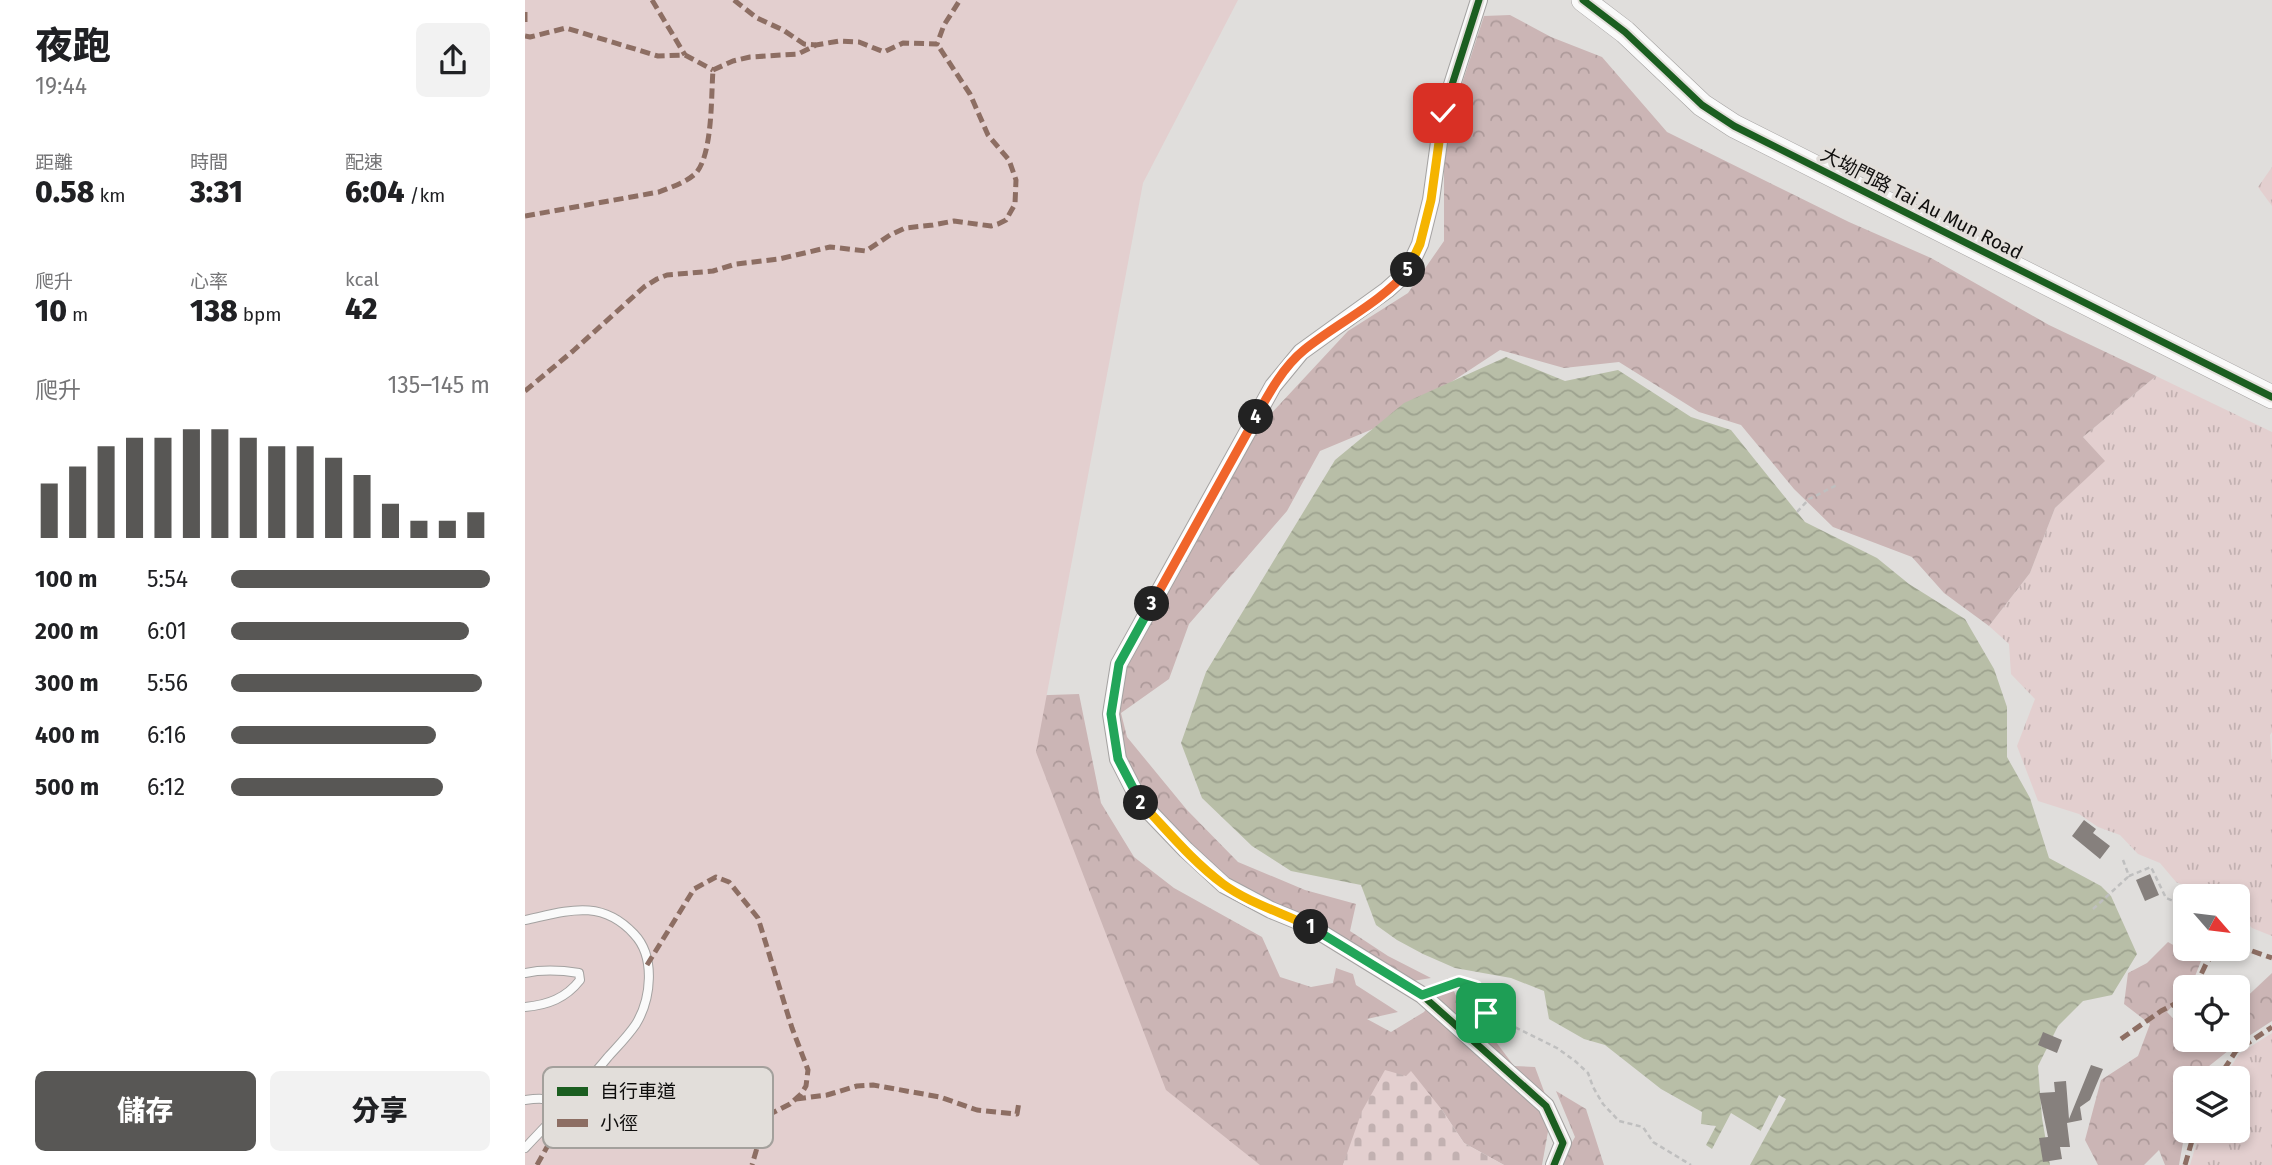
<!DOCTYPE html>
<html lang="zh-TW">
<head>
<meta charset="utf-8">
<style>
	:root { --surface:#fff; --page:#f2f2f2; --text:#202124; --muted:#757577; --accent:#585755 }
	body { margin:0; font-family:"Fira Sans","Noto Sans TC",sans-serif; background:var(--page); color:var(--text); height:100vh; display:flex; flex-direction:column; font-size:26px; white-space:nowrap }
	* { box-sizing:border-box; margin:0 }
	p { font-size:23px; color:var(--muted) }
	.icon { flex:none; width:38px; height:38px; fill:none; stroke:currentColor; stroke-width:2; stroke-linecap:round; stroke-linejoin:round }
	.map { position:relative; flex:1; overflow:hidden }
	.panel { display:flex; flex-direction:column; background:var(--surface); width:525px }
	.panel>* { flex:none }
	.needle { width:46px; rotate:118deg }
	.fabs { position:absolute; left:1648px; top:884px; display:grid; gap:14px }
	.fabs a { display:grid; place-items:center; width:77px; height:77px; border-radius:10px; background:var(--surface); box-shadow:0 4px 10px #0003; font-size:35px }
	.pin { position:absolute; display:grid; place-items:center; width:60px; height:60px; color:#fff; margin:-30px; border-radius:14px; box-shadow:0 4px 10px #0006 }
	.km { position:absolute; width:35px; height:35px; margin:-18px; border-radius:50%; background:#222; color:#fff; font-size:19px; line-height:35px; text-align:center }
	.round { display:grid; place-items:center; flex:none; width:74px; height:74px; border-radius:10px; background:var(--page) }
	.summary { display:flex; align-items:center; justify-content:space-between; height:119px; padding:0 35px }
	h1 { font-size:38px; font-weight:800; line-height:52px }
	.stats { display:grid; grid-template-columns:repeat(3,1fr); gap:10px; height:119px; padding:7px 35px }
	.stats div { display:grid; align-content:center }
	.stats b { font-size:30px; font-weight:800 }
	.stats small { font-size:19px; font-weight:400 }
	.stats p { font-size:19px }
	.chart { height:196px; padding:14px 35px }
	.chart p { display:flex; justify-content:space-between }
	.chart svg { width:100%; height:126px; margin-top:7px; stroke:var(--accent); stroke-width:6 }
	.action { display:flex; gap:14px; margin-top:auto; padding:14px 35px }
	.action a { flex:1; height:80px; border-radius:10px; background:var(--accent); color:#fff; font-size:28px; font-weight:800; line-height:80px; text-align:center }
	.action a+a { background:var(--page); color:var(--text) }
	ul { padding:0 35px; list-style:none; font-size:23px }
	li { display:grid; grid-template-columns:112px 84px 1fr; align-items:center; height:52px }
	li i { height:18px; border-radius:9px; background:var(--accent) }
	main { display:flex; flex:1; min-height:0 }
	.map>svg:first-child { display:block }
	.grass { fill:url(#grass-tufts) }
	.forest { fill:url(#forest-crowns) }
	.cemetery { fill:url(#cemetery-stones) }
	.park { fill:#e3cfcf }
	.water { fill:url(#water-waves) }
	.pier { fill:#e0dedc }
	.building { fill:#86807d }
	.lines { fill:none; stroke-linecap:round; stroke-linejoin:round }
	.lane-casing { stroke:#a4a2a1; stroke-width:10 }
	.street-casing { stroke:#a4a2a1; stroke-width:18 }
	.secondary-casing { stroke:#a4a2a1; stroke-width:24 }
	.path { stroke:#bfbfbf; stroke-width:2.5; stroke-dasharray:5 3.5; stroke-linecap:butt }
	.lane { stroke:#fafafa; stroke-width:8 }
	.street { stroke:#fafafa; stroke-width:16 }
	.secondary { stroke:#fafafa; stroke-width:23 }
	.quiet { stroke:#8d6e63; stroke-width:5; stroke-dasharray:10 5; stroke-linecap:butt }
	.cycleway-casing { stroke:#e2deda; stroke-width:11 }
	.cycleway { stroke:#1b5e20; stroke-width:7 }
	.split-1-casing { stroke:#fff; stroke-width:14 }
	.split-2-casing { stroke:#fff; stroke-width:14 }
	.split-3-casing { stroke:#fff; stroke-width:14 }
	.split-4-casing { stroke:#fff; stroke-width:14 }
	.split-5-casing { stroke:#fff; stroke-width:14 }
	.split-6-casing { stroke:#fff; stroke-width:14 }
	.split-1 { stroke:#22a559; stroke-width:9 }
	.split-2 { stroke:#f5b400; stroke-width:9 }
	.split-3 { stroke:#22a559; stroke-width:9 }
	.split-4 { stroke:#f0652b; stroke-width:9 }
	.split-5 { stroke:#f0652b; stroke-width:9 }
	.split-6 { stroke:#f5b400; stroke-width:9 }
	.labels { text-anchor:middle; stroke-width:7; stroke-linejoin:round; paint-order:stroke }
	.street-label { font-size:19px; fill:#0f0e0d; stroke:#e2deda }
	.key { fill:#e2deda; stroke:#a3a09c; stroke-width:2 }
	.key-label { font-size:19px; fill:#0f0e0d }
</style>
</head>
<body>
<main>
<section class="panel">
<div class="summary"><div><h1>夜跑</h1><p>19:44</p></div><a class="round"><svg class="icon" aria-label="share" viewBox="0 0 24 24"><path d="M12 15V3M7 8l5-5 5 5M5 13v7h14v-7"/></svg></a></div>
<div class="stats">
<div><p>距離</p><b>0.58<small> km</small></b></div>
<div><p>時間</p><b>3:31</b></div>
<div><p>配速</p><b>6:04<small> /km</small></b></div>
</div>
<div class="stats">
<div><p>爬升</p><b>10<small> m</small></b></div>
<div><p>心率</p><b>138<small> bpm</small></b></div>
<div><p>kcal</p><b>42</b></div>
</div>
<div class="chart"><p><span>爬升</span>135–145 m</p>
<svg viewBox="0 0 160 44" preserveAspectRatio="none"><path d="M5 44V25M15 44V19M25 44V12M35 44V9M45 44V9M55 44V6M65 44V6M75 44V9M85 44V12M95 44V12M105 44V16M115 44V22M125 44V32M135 44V38M145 44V38M155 44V35"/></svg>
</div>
<ul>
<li><b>100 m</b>5:54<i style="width:100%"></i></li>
<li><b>200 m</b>6:01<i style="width:92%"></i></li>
<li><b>300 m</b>5:56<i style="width:97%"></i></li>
<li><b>400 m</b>6:16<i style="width:79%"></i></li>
<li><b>500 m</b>6:12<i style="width:82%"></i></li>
</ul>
<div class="action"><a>儲存</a><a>分享</a></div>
</section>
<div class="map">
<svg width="1747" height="1165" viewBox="0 0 1747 1165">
	<defs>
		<pattern id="grass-tufts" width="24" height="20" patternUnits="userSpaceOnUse" patternTransform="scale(1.75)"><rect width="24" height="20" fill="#e3cfcf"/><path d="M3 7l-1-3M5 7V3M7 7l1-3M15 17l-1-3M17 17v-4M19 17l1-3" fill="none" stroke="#c2b1b1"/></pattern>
		<pattern id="forest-crowns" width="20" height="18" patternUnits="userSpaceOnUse" patternTransform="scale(1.75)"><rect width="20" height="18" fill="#cbb5b5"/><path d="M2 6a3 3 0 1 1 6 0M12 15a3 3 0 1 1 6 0" fill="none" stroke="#ad9a9a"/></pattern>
		<pattern id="cemetery-stones" width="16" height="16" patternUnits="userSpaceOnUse" patternTransform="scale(1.75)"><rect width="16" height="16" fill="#e3cfcf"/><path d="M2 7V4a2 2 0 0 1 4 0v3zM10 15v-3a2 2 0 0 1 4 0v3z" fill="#c2b1b1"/></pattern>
		<pattern id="water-waves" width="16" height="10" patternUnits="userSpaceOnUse" patternTransform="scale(1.75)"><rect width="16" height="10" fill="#b8bea7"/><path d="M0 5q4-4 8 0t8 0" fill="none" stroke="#9da28f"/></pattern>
	</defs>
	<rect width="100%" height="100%" fill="#e0dedc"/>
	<g class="grass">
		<path d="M1747 167V206L1733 187Z"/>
		<path d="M1631 376 1747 432V732L1745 735 1747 764V936L1727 928 1713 913V896H1683L1651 882 1635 863 1613 854 1595 835 1573 827 1554 814 1513 801 1492 746 1510 699 1486 674 1484 644 1464 626 1505 573 1530 508 1579 461 1558 437Z"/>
		<path d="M1747 1033V1165H1665L1675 1131 1713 1130V1078H1699L1714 1054Z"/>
	</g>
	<g class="forest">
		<path d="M985 15 1026 37 1077 57 1142 132 1324 222 1406 258 1524 325 1631 376 1558 437 1580 461 1530 508 1505 573 1464 626 1419 593 1387 557 1308 527 1269 489 1216 425 1174 412 1094 362 1039 368 975 350 867 421 795 451 762 511 664 624 644 679 596 713 602 737 662 810 713 862 780 890 831 904 825 931 863 956 906 978 888 981 737 904 619 810 586 736 584 696 622 624 701 487 730 431 823 331 883 293 919 241V139L959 16Z"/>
		<path d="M554 694 576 803 609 857 649 888 737 937 755 977 786 987 808 983 811 968 828 974 831 985 873 1012 842 1019 866 1032 899 1012 923 978 938 1011 968 1038 989 1066 1010 1067 1020 1094 1024 1126 1017 1165H979L939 1143 917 1110 822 1155 818 1165H654L0 890 495 696Z"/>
		<path d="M1643 942 1676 961 1667 984 1661 987V991L1642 1012 1661 1032V1040H1713V1005L1747 973V1021L1713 1043 1669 1078H1661V1126L1654 1165H1640L1634 1150 1619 1165H1573L1560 1140 1576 1080 1613 1056 1625 1024 1599 1004 1603 973 1622 963Z"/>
		<path d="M1031 1091 1061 1109 1079 1165H1034L1050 1137Z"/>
	</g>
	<path class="cemetery" d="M860 1070 881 1076 886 1071 917 1110 939 1143 979 1165H818L837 1111Z"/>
	<path class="park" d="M0 0H713L618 183 511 752 641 1090 735 1165H0Z"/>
	<path class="water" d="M981 357 1040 381 1093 370 1166 417 1206 430 1280 522 1352 558 1384 584 1440 619 1469 669 1482 707V757L1505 798 1524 858 1576 886 1586 896 1612 954 1587 995 1558 1001 1533 1026 1513 1066 1517 1118 1525 1165H1221L1239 1133 1206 1113 1187 1149 1181 1145 1191 1126 1176 1124 1177 1112 1136 1089 1080 1045 1059 1039 1024 1019 1019 991 986 978 930 968 898 954 872 940 851 925 836 885 766 871 727 846 677 798 656 743 681 672 810 460 879 403Z"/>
	<path class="pier" d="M1254 1095 1261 1099 1225 1165H1218Z"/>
	<g class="building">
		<path d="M1559 820 1571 829 1568 833 1585 846 1575 859 1547 836Z"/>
		<path d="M1625 874 1634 895 1620 901 1611 880Z"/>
		<path d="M1518 1032 1537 1040 1532 1053 1513 1045Z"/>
		<path d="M1566 1065 1578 1069 1565 1100 1555 1107 1557 1120 1542 1123 1545 1147H1535L1537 1159 1518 1162 1514 1138 1523 1137 1514 1093 1530 1092 1529 1082 1541 1081 1544 1119Z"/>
	</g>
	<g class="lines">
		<g class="lane-casing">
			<g id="lane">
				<path d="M0 920C42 911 76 898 109 934 131 957 126 999 111 1024 103 1036 92 1047 83 1057 57 1089 28 1118 0 1148"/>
				<path d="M0 973C19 969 35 970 54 973L55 980C41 998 23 1005 0 1007"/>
				<path d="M0 1100C15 1098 26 1097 37 1109"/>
			</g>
		</g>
		<g class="street-casing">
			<path id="street" d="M954 0 918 113 906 200 895 244 882 272 862 290 776 352 748 386 594 664 586 714 593 759 615 802 661 850 699 885 746 910 785 926 897 995 1021 1106 1038 1143 1029 1165"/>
		</g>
		<g class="secondary-casing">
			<path id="secondary" d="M1058 0 1100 32 1177 105 1209 126 1747 397"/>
		</g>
		<g class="path">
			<path d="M1272 512 1284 499 1312 485"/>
			<path d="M1598 860 1604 876 1626 867 1641 898 1661 906"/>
			<path d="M1568 909 1604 876"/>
			<path d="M912 990 934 982 951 987 957 997 961 1013 1032 1048 1050 1061 1063 1073 1068 1087 1078 1104 1094 1121 1118 1127 1128 1142 1166 1165"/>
		</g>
		<use href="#lane" class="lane"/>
		<use href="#street" class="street"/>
		<use href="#secondary" class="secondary"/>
		<g class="quiet">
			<path d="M127 0 160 55"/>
			<path d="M209 0 232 18 258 30 279 44 291 45"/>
			<path d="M0 12V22"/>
			<path d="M0 36 5 37 41 28 133 56 160 55 188 70"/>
			<path d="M188 70 208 61 225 57 273 54 291 45 314 41 334 42 359 52 378 43 412 44 419 25 435 0"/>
			<path d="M0 216 134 192C146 187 160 183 170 174 188 156 186 95 188 70"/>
			<path d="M0 391 48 351 119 287 132 279 142 275 188 271 211 264 254 259 305 247 341 251 365 235 380 228 408 225 429 221 466 226 473 224 481 220 490 204 491 180 484 160 463 135 445 94 412 44"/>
			<path d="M1713 946 1747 958"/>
			<path d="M122 965 169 889 191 877 204 882 233 918 267 1028 283 1070 281 1086 276 1094 265 1104 247 1113 239 1124 227 1165"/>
			<path d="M1670 987 1681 964 1692 948"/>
			<path d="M1596 1039 1636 1011 1661 998"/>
			<path d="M1687 1078 1696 1074 1711 1051 1747 1027"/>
			<path d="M271 1099 302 1095 332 1086 348 1085 415 1097 452 1110 492 1114 494 1102"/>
			<path d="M12 1165 32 1129 37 1109"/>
			<path d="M1660 1165 1670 1130"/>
		</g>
		<g class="cycleway-casing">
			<g id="cycleway">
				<path d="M954 0 918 113 906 200 895 244 882 272 862 290 776 352 748 386 594 664 586 714 593 759 615 802 661 850 699 885 746 910 785 926 897 995 1021 1106 1038 1143 1029 1165"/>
				<path d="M1058 0 1100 32 1177 105 1209 126 1747 397"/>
			</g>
		</g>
		<use href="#cycleway" class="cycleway"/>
	</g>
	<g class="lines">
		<g class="split-1-casing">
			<path id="split-1" d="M786 927 897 995 934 982 951 987 957 998 961 1013"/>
		</g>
		<g class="split-2-casing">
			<path id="split-2" d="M616 803C642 830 667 861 698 884 724 903 758 913 786 927"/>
		</g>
		<g class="split-3-casing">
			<path id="split-3" d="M616 803 593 759 586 714 594 664 627 604"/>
		</g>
		<g class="split-4-casing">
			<path id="split-4" d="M627 604 731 417"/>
		</g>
		<g class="split-5-casing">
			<path id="split-5" d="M731 417C744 393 758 367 779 350 811 324 857 302 883 270"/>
		</g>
		<g class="split-6-casing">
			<path id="split-6" d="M883 270 895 244 906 200 918 113"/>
		</g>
		<use href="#split-1" class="split-1"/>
		<use href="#split-2" class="split-2"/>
		<use href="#split-3" class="split-3"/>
		<use href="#split-4" class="split-4"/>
		<use href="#split-5" class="split-5"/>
		<use href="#split-6" class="split-6"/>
	</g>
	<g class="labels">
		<g class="street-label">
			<text transform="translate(1397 203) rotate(27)" y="7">大坳門路 Tai Au Mun Road</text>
		</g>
	</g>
	<rect x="18" y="1067" width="230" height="81" rx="10" class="key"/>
	<rect x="32" y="1087" width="31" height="9" fill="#1b5e20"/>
	<rect x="32" y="1119" width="31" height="8" fill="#8d6e63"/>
	<g class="key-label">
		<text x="75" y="1098">自行車道</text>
		<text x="75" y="1130">小徑</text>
	</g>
</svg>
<div class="fabs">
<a><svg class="needle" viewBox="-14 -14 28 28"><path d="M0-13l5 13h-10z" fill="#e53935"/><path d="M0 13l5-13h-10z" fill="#757577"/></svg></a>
<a><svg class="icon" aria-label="locate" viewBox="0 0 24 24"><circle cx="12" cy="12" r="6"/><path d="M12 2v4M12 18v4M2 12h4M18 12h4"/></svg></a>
<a><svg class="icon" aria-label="layers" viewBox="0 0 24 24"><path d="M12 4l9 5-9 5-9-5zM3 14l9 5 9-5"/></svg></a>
</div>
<div class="pin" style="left:961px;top:1013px;background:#1e9e55"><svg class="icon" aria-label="arrive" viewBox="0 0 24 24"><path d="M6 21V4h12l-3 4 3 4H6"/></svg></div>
<div class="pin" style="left:918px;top:113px;background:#d93025"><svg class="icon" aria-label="check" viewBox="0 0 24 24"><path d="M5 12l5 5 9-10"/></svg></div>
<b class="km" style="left:786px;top:927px">1</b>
<b class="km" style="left:616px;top:803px">2</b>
<b class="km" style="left:627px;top:604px">3</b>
<b class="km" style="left:731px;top:417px">4</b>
<b class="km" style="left:883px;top:270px">5</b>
</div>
</main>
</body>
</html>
